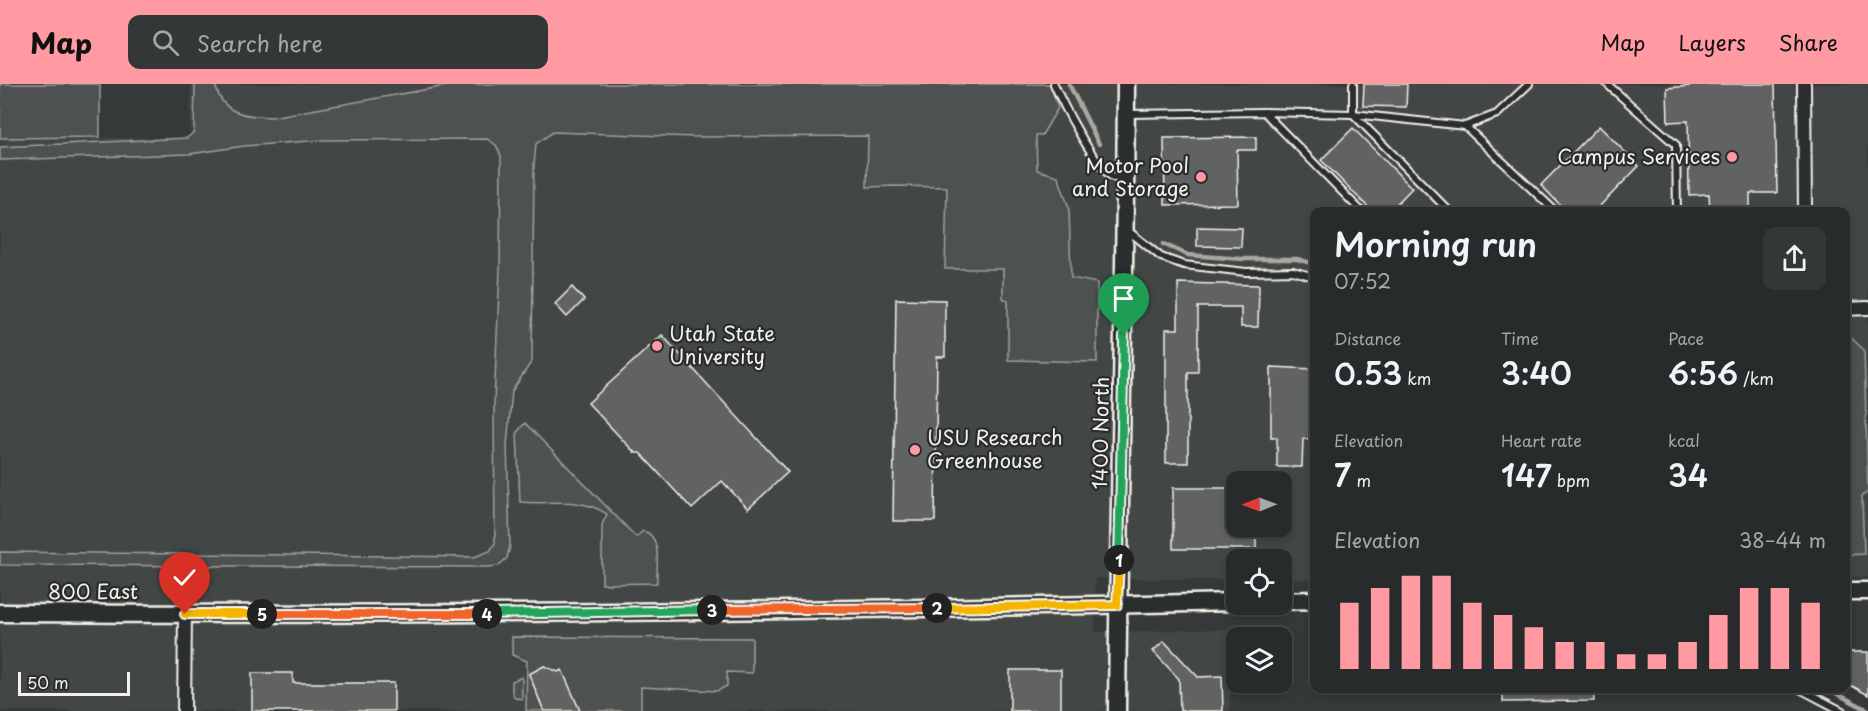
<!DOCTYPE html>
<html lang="en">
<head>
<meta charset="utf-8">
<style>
	:root { --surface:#282b2b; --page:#343737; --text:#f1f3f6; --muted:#a5a7a9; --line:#444747; --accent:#ff9aa2 }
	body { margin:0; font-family:"Playpen Sans",sans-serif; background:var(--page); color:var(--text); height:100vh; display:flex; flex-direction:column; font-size:22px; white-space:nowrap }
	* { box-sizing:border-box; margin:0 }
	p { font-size:20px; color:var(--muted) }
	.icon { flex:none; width:33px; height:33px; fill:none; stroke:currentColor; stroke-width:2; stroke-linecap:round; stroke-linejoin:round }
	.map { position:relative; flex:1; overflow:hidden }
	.side { position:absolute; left:1310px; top:123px; width:540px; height:486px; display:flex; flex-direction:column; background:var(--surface); border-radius:12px; box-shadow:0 3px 9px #0003,0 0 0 2px var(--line) }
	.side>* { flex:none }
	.needle { width:39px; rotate:269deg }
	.controls { position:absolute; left:1226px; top:387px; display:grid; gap:12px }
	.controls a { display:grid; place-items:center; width:66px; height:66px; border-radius:12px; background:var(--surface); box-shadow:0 3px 9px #0003,0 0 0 2px var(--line); font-size:30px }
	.scale { position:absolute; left:18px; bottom:15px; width:112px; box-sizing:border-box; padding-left:6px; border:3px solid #f4f1e8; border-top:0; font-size:16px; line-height:21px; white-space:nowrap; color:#f4f1e8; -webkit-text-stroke:4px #2a2d2e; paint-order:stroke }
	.pin { position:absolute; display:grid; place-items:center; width:51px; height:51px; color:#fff; margin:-62px -26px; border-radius:50% 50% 50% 0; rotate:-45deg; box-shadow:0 0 6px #0007 }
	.pin .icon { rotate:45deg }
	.km { position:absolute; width:30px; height:30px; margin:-15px; border-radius:50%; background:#222; color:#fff; font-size:16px; line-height:30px; text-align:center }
	.round { display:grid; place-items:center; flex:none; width:63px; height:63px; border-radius:12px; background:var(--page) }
	.headline { display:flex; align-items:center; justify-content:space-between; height:102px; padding:0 24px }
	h1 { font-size:33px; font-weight:600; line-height:45px }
	.metrics { display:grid; grid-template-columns:repeat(3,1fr); gap:9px; height:102px; padding:6px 24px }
	.metrics div { display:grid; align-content:center }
	.metrics b { font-size:30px; font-weight:600 }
	.metrics small { font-size:16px; font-weight:400 }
	.metrics p { font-size:16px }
	.chart { height:168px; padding:12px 24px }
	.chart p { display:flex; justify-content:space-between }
	.chart svg { width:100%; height:108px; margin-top:6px; stroke:var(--accent); stroke-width:6 }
	header { display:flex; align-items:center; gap:36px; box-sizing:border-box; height:84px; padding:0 30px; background:var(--accent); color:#111 }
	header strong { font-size:28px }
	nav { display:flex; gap:33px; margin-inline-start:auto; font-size:21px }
	.search { width:420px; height:54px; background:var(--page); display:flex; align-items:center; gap:15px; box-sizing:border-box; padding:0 21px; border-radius:12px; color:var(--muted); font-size:22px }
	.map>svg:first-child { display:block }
	.built { fill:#434645; fill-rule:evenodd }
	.green { fill:#4e514f; stroke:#a1a19c; stroke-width:1.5 }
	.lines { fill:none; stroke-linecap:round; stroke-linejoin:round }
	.stream { stroke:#a8a7a1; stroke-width:4.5 }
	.building { fill:#616362; stroke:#f4f1e8; stroke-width:1.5 }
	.service-casing { stroke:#f4f1e8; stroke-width:10 }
	.minor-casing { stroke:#f4f1e8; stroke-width:16 }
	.secondary-casing { stroke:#f4f1e8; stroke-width:21 }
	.service { stroke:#2a2d2e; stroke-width:6 }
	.minor { stroke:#2a2d2e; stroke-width:12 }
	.secondary { stroke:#2a2d2e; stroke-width:16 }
	.split-1-casing { stroke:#fff; stroke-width:12 }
	.split-2-casing { stroke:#fff; stroke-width:12 }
	.split-3-casing { stroke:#fff; stroke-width:12 }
	.split-4-casing { stroke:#fff; stroke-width:12 }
	.split-5-casing { stroke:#fff; stroke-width:12 }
	.split-6-casing { stroke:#fff; stroke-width:12 }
	.split-1 { stroke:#22a559; stroke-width:8 }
	.split-2 { stroke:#f5b400; stroke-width:8 }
	.split-3 { stroke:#f0652b; stroke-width:8 }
	.split-4 { stroke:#22a559; stroke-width:8 }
	.split-5 { stroke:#f0652b; stroke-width:8 }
	.split-6 { stroke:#f5b400; stroke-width:8 }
	.poi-dot { fill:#ff9aa2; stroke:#2a2d2e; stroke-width:2 }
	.labels { text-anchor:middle; stroke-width:4.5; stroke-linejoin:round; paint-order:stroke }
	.poi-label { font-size:20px; fill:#f4f1e8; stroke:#2a2d2e; text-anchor:end }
	.street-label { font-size:20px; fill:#f4f1e8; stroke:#2a2d2e }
</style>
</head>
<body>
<header>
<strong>Map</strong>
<div class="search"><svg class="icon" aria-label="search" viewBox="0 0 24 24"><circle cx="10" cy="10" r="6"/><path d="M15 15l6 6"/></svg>Search here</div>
<nav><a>Map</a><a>Layers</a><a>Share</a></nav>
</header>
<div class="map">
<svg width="1868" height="627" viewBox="0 0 1868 627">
	<rect width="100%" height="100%" fill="#363939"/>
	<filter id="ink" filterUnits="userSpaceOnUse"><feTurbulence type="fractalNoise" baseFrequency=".0167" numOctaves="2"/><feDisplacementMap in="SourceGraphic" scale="12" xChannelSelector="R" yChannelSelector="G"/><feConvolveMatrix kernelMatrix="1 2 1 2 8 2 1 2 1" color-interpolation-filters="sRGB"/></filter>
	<g filter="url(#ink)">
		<path class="built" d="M191 0H1868V493H1845V128H1314V495L1281 496V476H1236V496L1095 494V548L1230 545V627H0V54H190ZM1236 398H1281V442H1236Z"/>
		<g class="green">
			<path d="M0 0H100V53L0 54Z"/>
			<path d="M195 0H215C222 31 245 32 272 33L457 0H1050L1058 24 1042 51H1036L1037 86 1058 92 1069 124 1071 194 1097 199V278L1008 276V217L1003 214V185H945L947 103 895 102 867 103 868 52 695 53 553 48 536 60 534 81 532 277 512 307 507 361 510 462 507 474 498 482 488 483 0 481V468L474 473 490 467 495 459 494 319 500 185 501 72 496 61 487 55 323 56 244 62 190 70 0 76V63L187 54 194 48Z"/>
			<path d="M1845 248 1864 266 1868 408 1862 412 1864 470 1845 471Z"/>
			<path d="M525 339 636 453 643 447C663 451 656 484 657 499L602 500V441L607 430C580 412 551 421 520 418L517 348Z"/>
			<path d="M512 553 752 554V589L727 588V602L717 607 641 603V627H580L562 587 554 590 544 582 529 590 544 627H526L527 577 512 571Z"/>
			<path d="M522 593V615L515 614 512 608V597Z"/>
		</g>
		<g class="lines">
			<g class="stream">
				<path d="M1069 0 1099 60"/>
				<path d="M1163 160 1188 171 1243 175H1297L1314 180"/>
				<path d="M1826 604 1868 626"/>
			</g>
		</g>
		<g class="building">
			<path d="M1364 0H1407L1406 23 1363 22Z"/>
			<path d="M1689 0H1775L1777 109H1750V128H1710L1709 110 1689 111 1688 37 1668 38 1667 4 1689 2Z"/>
			<path d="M1599 42 1639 82 1594 128H1567L1541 101Z"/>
			<path d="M1353 44 1412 104 1389 128H1373L1321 76Z"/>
			<path d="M1256 53V66H1237L1238 120 1165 121 1164 54Z"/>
			<path d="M1197 143 1242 144 1241 163 1197 162Z"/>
			<path d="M1178 199 1259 201 1258 243H1241V223H1198V288H1188V379H1166V245H1178Z"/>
			<path d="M572 203 584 216 567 233 555 220Z"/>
			<path d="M896 215 945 216V273H937L935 437H893Z"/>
			<path d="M662 251 788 388 748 425 722 397 692 425 640 369H635L588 319Z"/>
			<path d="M1271 283 1314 285V355H1303L1302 383H1277V353H1271Z"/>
			<path d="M1173 404H1236V442H1256V465H1173Z"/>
			<path d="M1164 557 1198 593 1222 592 1223 627H1180L1179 595 1153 567Z"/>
			<path d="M1845 568H1868V611L1845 598Z"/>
			<path d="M544 582 558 588 562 586 580 627H544L529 590Z"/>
			<rect x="1010" y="586" width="51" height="41"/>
			<path d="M252 589H293V599H394V627H252Z"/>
			<path d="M1503 604H1593L1594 617 1503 618Z"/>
		</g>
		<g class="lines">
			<g class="service-casing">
				<g id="service">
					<path d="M1054 0C1063 21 1093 79 1111 92 1114 94 1120 95 1124 96"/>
					<path d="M1353 0V30L1450 128"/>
					<path d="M1607 0 1676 61 1677 128"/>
					<path d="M1264 28 1362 128"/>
					<path d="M1126 30 1264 28 1353 30 1465 42 1556 128"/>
					<path d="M1465 42 1497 30 1529 0"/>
					<path d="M1126 145 1161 173 1184 181 1246 188 1293 187 1314 193"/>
					<path d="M1798 604 1842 627"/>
				</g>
			</g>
			<g class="minor-casing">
				<g id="minor">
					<path d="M1804 0 1805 128"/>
					<path d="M1845 225 1868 224"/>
					<path d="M184 627 185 530"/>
				</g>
			</g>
			<g class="secondary-casing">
				<g id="secondary">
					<path d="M1845 507H1868"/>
					<path d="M1281 517 1314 516"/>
					<path d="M0 529C412 532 824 527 1236 518"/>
					<path d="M1117 627C1119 418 1125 209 1126 0"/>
				</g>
			</g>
			<use href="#service" class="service"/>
			<use href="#minor" class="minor"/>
			<use href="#secondary" class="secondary"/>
		</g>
	</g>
	<g class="lines" filter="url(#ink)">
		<g class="split-1-casing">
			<path id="split-1" d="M1119 476 1124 251"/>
		</g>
		<g class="split-2-casing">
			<path id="split-2" d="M937 524 1117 521 1119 476"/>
		</g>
		<g class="split-3-casing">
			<path id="split-3" d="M712 526 937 524"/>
		</g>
		<g class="split-4-casing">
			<path id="split-4" d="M487 530 712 526"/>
		</g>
		<g class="split-5-casing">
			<path id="split-5" d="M262 530H487"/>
		</g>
		<g class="split-6-casing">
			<path id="split-6" d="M185 530H262"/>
		</g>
		<use href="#split-1" class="split-1"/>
		<use href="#split-2" class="split-2"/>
		<use href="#split-3" class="split-3"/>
		<use href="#split-4" class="split-4"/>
		<use href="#split-5" class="split-5"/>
		<use href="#split-6" class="split-6"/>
	</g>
	<g class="poi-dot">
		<circle cx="1732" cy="73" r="6"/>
		<circle cx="1201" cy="93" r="6"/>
		<circle cx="657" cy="262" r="6"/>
		<circle cx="915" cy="366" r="6"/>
	</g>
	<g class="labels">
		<g class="poi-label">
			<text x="1720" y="80">Campus Services</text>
			<text x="1189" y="89">Motor Pool<tspan x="1189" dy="23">and Storage</tspan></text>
			<text x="669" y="257" text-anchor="start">Utah State<tspan x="669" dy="23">University</tspan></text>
			<text x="927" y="361" text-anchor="start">USU Research<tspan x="927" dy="23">Greenhouse</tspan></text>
		</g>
		<g class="street-label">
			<text transform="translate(1101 349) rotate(-89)" y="7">1400 North</text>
			<text x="93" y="515">800 East</text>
		</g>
	</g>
</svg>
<div class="controls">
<a><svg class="needle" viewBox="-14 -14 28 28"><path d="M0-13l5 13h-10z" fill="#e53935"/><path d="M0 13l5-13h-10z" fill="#a5a7a9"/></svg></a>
<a><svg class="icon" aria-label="locate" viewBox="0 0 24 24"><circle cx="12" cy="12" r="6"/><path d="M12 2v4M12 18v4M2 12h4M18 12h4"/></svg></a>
<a><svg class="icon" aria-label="layers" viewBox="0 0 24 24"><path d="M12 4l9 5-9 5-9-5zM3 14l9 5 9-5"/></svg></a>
</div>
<div class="scale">50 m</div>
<div class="pin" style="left:1124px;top:251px;background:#1e9e55"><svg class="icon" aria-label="arrive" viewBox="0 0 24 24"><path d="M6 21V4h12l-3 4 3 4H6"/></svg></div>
<div class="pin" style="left:185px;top:530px;background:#d93025"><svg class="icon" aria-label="check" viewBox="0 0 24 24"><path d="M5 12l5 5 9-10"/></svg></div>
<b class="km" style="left:1119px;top:476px">1</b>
<b class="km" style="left:937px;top:524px">2</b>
<b class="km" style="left:712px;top:526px">3</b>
<b class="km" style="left:487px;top:530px">4</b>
<b class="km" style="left:262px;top:530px">5</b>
<section class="side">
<div class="headline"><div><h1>Morning run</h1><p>07:52</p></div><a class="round"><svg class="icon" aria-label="share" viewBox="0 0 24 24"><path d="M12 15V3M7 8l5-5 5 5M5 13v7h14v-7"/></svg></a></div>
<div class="metrics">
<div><p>Distance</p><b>0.53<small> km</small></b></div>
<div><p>Time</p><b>3:40</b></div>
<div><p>Pace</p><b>6:56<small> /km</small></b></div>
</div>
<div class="metrics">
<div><p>Elevation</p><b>7<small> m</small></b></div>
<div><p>Heart rate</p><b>147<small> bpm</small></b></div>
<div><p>kcal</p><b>34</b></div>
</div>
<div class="chart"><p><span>Elevation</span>38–44 m</p>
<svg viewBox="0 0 160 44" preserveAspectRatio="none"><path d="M5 44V17M15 44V11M25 44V6M35 44V6M45 44V17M55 44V22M65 44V27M75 44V33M85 44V33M95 44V38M105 44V38M115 44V33M125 44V22M135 44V11M145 44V11M155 44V17"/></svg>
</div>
</section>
</div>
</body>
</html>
